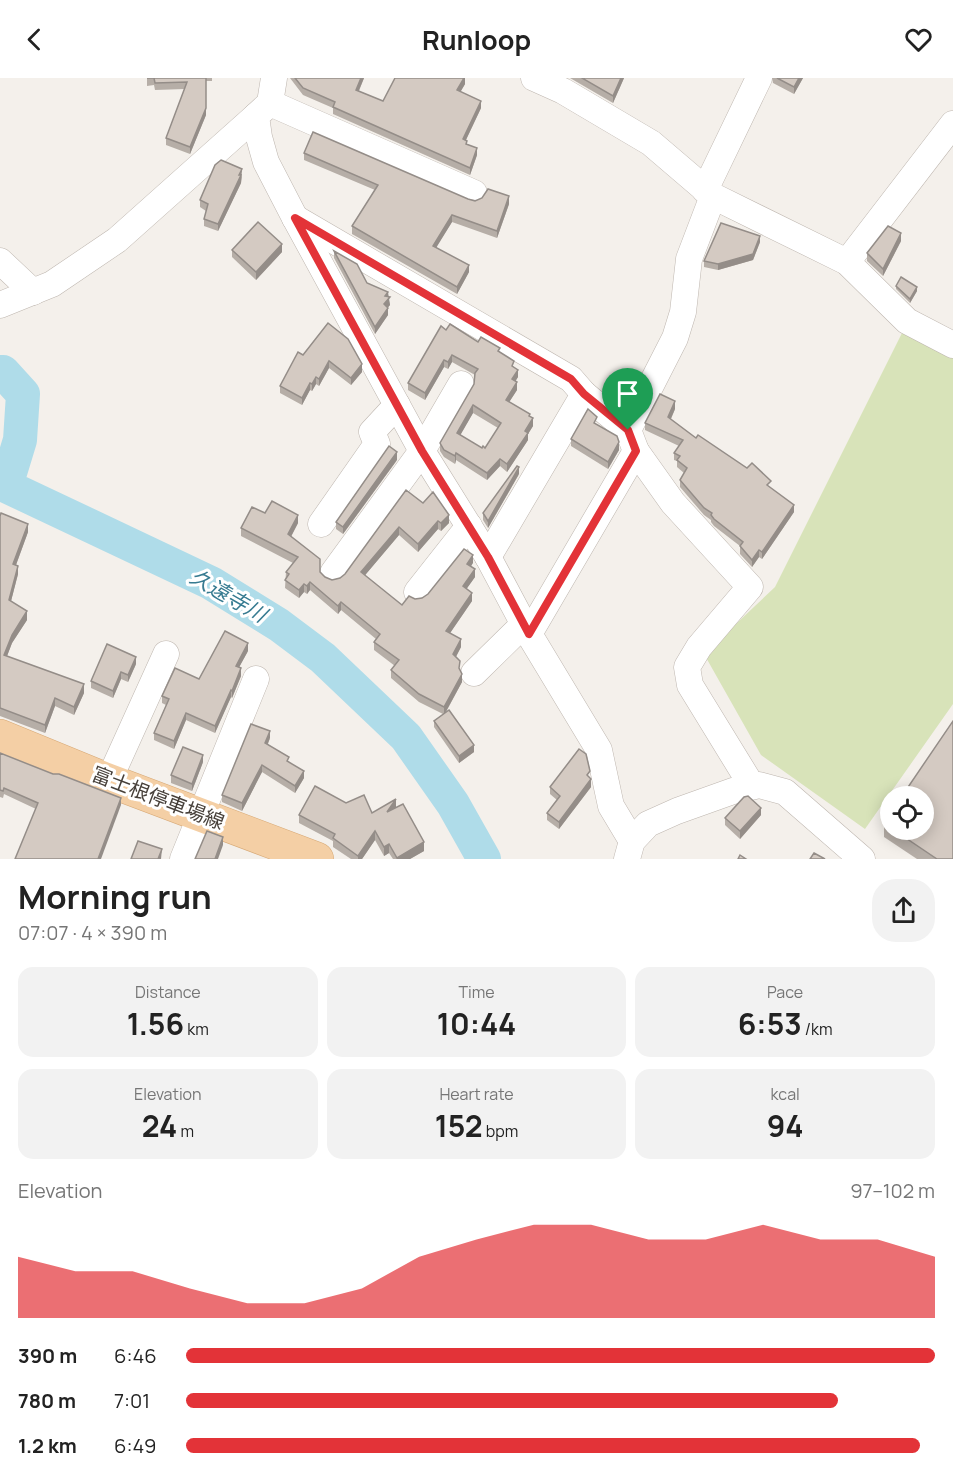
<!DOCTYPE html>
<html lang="en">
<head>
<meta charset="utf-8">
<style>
	:root { --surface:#fff; --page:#f2f2f2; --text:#222; --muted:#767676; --accent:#e33338 }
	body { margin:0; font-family:Manrope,"Noto Sans JP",sans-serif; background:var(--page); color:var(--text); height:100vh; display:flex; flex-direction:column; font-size:22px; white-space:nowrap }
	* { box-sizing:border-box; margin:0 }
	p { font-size:20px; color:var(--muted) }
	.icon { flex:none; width:33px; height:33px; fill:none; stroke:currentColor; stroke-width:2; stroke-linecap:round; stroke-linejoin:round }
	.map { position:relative; height:781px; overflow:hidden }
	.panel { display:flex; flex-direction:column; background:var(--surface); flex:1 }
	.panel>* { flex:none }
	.controls { position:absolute; left:880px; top:708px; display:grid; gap:12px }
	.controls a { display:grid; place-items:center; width:54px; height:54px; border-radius:50%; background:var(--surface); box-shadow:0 3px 15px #0003; font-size:30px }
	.pin { position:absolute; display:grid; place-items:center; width:51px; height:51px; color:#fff; margin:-62px -26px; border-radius:50% 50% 50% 0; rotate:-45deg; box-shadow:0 0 6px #0007 }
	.pin .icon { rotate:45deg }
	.round { display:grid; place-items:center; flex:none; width:63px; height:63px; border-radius:24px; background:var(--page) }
	.summary { display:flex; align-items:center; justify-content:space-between; height:102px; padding:0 18px }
	h1 { font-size:33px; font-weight:700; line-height:45px }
	.metrics { display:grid; grid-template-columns:repeat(3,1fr); gap:9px; height:102px; padding:6px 18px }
	.metrics div { display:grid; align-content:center; border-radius:15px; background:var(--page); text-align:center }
	.metrics b { font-size:30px; font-weight:700 }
	.metrics small { font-size:16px; font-weight:400 }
	.metrics p { font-size:16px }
	.chart { height:168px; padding:12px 18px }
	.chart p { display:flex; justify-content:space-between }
	.chart svg { width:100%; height:108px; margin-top:6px; fill:var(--accent); opacity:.7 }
	ul { padding:0 18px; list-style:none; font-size:20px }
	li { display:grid; grid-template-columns:96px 72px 1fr; align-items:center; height:45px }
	li i { height:15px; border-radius:8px; background:var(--accent) }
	header { display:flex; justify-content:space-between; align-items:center; height:78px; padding:0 18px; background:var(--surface); font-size:27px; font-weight:700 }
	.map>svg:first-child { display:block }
	.green { fill:#d8e3b9 }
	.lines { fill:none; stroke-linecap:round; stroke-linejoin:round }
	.river { stroke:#afdce9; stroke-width:34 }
	.minor-casing { stroke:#beb6af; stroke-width:27 }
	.major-casing { stroke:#d7a976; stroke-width:34 }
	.minor { stroke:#fff; stroke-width:26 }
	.major { stroke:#f4cfa5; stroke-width:33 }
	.wall { fill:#b6aea7; fill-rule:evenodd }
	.shaded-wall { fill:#948d88 }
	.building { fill:#d4cac2; stroke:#948d88; stroke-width:1.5; fill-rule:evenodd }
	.route-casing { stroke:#fff; stroke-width:12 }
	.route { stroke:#e33338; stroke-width:8 }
	.labels { text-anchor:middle; stroke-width:6; stroke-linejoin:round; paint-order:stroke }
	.street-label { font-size:20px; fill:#47403a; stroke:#fff }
	.water-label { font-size:21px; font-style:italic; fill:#377b91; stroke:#fff }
</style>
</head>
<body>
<header><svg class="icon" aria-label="back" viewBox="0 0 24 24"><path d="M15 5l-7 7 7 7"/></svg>Runloop<svg class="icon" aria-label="heart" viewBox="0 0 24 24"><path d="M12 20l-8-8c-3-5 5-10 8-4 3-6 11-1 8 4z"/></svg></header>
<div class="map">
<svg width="953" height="781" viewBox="0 0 953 781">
	<rect width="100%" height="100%" fill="#f4f0eb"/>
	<path class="green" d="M905 249 953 275V626L865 751 761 677 704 576 775 509Z"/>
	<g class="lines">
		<path class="river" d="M0 294H3L23 316 20 362 6 408 211 505 279 547 323 580 406 659 453 726 484 781"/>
		<g class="minor-casing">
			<g id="minor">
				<path d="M274 0 270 25 256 38 259 59 266 84 295 140 422 373 488 479 529 556 599 672 611 728 632 763"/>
				<path d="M534 0 563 13 651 65 713 118 847 184 907 243 953 267"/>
				<path d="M270 25 474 115"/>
				<path d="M705 112 759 0"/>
				<path d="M295 140 571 301 584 316 628 352 636 373 673 425 750 509 699 569 687 589 690 607 752 708"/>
				<path d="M0 183 33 214"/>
				<path d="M847 184 953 46"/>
				<path d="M0 227 52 206 117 162 256 38"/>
				<path d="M628 352 675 260 683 234 689 181 713 118"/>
				<path d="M321 446 377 366 372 354 397 327"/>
				<path d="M488 479 584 316"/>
				<path d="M333 495 422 373 461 306"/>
				<path d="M417 514 469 448"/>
				<path d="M529 556 636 373"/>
				<path d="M474 595 524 546"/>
				<path d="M109 702 166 576"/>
				<path d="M183 781 256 601"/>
				<path d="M627 781 632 763 648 746 677 733 733 713 759 707 785 714 862 781"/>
			</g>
		</g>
		<g class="major-casing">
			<path id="major" d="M0 658 105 701 317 781"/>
		</g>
		<use href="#minor" class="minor"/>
		<use href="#major" class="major"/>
	</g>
	<g class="wall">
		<path d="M147 0H212V3H206V37L190 76 166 67V60L185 11 155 12 154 7 147 8Z"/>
		<path d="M290 0H364L359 13 383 23 465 0V6L460 14 481 30 466 62 467 67 477 77 470 97 333 36V30L303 17Z"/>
		<path d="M570 0H624L613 25Z"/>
		<path d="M772 0H803L794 16 773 5Z"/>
		<path d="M304 75 468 121 509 126 497 160 452 144 436 169 469 194 457 216 352 156V148L375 112 304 82Z"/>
		<path d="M242 98 241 105 218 153 204 148V141L206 133 200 129V122Z"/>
		<path d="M901 163 883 198 867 183V175Z"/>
		<path d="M760 164 753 182 718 192 704 189V183Z"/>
		<path d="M232 172 282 174 256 202 232 179Z"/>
		<path d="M334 173 367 205 388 219 390 227 388 229V237L375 256 334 180Z"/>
		<path d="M896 208 917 213 910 225 896 211Z"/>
		<path d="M328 245 362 294 351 307 329 290 319 308 316 306 312 313 310 312 302 327 280 315V308Z"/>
		<path d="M446 252 478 264 500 274 514 289 518 299 515 303 517 312 509 324 530 339 533 348 528 356V362L507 394 500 388 487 402 456 382 455 386 444 379 440 373V365L474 306 475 297 452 284 448 291 444 289 425 322 408 312V305ZM473 335 498 350 485 370H482L460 357Z"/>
		<path d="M675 331 671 341 696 360 771 410 794 434 762 481 759 479 752 489 740 476V468L714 448 711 444V442L704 437 680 409V402L684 395 677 389V383L674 382V375L679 368 645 352V345Z"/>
		<path d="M571 361 619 372 608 391 571 368Z"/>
		<path d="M397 382 343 456 336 451V444Z"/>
		<path d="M519 396 488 450 483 442V435Z"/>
		<path d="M406 412 449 445 441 453 438 451 418 474 399 457 365 497 402 527 415 521 422 520 473 485 471 488 475 499 466 511 472 523 450 555 461 569 456 579 459 590 462 604 446 634 474 674 459 685 434 649V643L443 636 419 624 391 600V592L395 588 374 572V564L376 561 341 532 338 536 310 512 307 516 304 514 299 520 285 510 286 494 293 485 241 458V450L298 445 291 459 325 499 332 502 340 500 345 496Z"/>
		<path d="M0 438 28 454 16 487 18 496 11 523 27 542 12 565 7 578 84 615 74 637 55 628 45 655 0 638Z"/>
		<path d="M248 573 239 589 241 598 232 620 231 619 215 655 186 642 174 671 154 662V655L166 627 162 625V618L199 601Z"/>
		<path d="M136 586 128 604 121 601 113 620 91 610V603Z"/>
		<path d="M270 660 268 666 289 684 304 700 295 715 262 694 242 733 222 724V717Z"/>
		<path d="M0 675 121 727 36 731 4 716 3 720 0 719Z"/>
		<path d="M203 684 192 713 171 705V697Z"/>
		<path d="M590 700 591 709 559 751 547 742V735L557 722 550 716V709Z"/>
		<path d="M346 725 372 735 396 729 424 773 410 781H393L389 775 384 778 375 762 362 781H351L333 769V763L299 745V737Z"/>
		<path d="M891 735V752H924L953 781H917L884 759V745Z"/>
		<path d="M761 737 740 761 725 747V740Z"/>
	</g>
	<g class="shaded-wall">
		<path d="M361 0H364L356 19V12Z"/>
		<path d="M464 0H465V6L457 20V12Z"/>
		<path d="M621 0H624L613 25V18Z"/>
		<path d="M799 0H803L794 16V9Z"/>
		<path d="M481 23V30L463 68V61Z"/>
		<path d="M206 30V37L190 76V69Z"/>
		<path d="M477 70V77L470 97V90Z"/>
		<path d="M242 91 241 105 218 153V146Z"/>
		<path d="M509 118V126L497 160V153Z"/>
		<path d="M452 137V144L433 175V168Z"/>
		<path d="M901 155V163L883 198V191Z"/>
		<path d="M760 158V164L753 182 718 192V186Z"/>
		<path d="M282 166V174L256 202V194Z"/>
		<path d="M469 187V194L457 216V209Z"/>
		<path d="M917 209V213L910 225V221Z"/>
		<path d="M388 214 390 227 384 234 385 218Z"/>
		<path d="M388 230V237L375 256V249Z"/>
		<path d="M452 277V284L448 291V284Z"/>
		<path d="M444 282V289L425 322V315Z"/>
		<path d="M329 283V290L319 308V301Z"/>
		<path d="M362 286V294L351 307V300Z"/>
		<path d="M518 292V299L512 309V301Z"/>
		<path d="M316 299V306L312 313V306Z"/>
		<path d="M517 304V312L506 329V322Z"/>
		<path d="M310 305V312L302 327V320Z"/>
		<path d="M675 323V331L668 347V339Z"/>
		<path d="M473 327V335L457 363V355Z"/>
		<path d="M533 340V348L528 356V362L507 394V386Z"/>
		<path d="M619 364V372L608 391V384Z"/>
		<path d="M397 374V382L343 456V449Z"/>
		<path d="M456 375V382L455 386V378Z"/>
		<path d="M500 381V388L487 402V395Z"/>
		<path d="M519 389V396L488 450V443Z"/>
		<path d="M794 427V434L762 481V474Z"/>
		<path d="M298 437V445L288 464V456Z"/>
		<path d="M449 437V445L441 453V445Z"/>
		<path d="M438 443V451L418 474V466Z"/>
		<path d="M28 446V454L13 495V486Z"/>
		<path d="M399 449V457L361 502V494Z"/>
		<path d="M759 472V479L752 489V482Z"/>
		<path d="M473 477V485L467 494V486Z"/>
		<path d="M18 488V496L9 531V522Z"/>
		<path d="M475 491V499L463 516V508Z"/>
		<path d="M310 504V512L307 516V508Z"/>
		<path d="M304 506V514L299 520V512Z"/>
		<path d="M472 515V523L446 561V553Z"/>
		<path d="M341 524V532L338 536V528Z"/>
		<path d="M27 533V542L12 565 4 586V577L12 557Z"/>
		<path d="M461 561V569L453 584V576Z"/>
		<path d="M248 565V573L236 595V588Z"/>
		<path d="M136 579V586L128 604V597Z"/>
		<path d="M241 590V598L232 620V613Z"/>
		<path d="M121 594V601L113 620V613Z"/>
		<path d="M462 596V604L444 637V629Z"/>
		<path d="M84 606V615L74 637V629Z"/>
		<path d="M231 612V619L215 655V648Z"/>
		<path d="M55 620V628L45 655V647Z"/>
		<path d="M186 635V642L174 671V663Z"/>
		<path d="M270 653V660L265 672V665Z"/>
		<path d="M474 667V674L459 685V678Z"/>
		<path d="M203 677V684L192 713V706Z"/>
		<path d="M262 687V694L242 733V725Z"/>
		<path d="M304 693V700L295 715V708Z"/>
		<path d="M591 701V709L559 751V744Z"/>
		<path d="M121 720V727L101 781H98Z"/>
		<path d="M396 721V730L387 734Z"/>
		<path d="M761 730V737L740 761V753Z"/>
		<path d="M375 753V762L362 781H358V778Z"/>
		<path d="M223 759V767L218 781H215Z"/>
		<path d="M424 764V773L410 781H397V780Z"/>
		<path d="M389 766V775L384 778V769Z"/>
		<path d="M162 771 161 781H158Z"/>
	</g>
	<g class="building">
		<path d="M147 0H206V30L190 69 166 60 187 4 155 5 154 0Z"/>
		<path d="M295 0H361L356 12 383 23 395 0H464L457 12 481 23 463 61 467 63 466 66 477 70 470 90 333 29 335 24 303 10Z"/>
		<path d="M582 0H621L613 18Z"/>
		<path d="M777 0H799L794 9Z"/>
		<path d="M313 54 468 121 475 123 482 120 488 111 509 118 497 153 452 137 433 168 469 187 457 209 352 148 378 107 304 75Z"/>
		<path d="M221 82 242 91 239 97H241L218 146 204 141 208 126 200 122 215 87Z"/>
		<path d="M258 144 282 166 256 194 232 172Z"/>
		<path d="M721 145 760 158 753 176 718 186 704 183Z"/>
		<path d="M888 148 901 155 883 191 867 175Z"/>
		<path d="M334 173 357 186 367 205 388 214 385 218 390 219 384 226 388 230 375 249Z"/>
		<path d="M901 199 917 209 910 221 896 208Z"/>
		<path d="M328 245 348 261 362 286 351 300 329 283 319 301 316 299 312 306 310 305 302 320 280 308 298 274 303 277Z"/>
		<path d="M450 246 478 264 481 259 500 270 498 273 514 283 512 288 518 292 512 301 517 304 506 322 530 336 529 338 533 340 525 353 528 355 507 386 500 381 487 395 456 375 455 378 444 372 440 365 474 306 475 295 478 291 452 277 448 284 444 282 425 315 408 305 441 248 446 252ZM473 327 501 345 485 370 483 368 482 370 457 355Z"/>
		<path d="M660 316 675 323 668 339 696 360 698 357 747 390 752 385 771 403 767 407 794 427 762 474 759 472 752 482 740 468 743 464 714 441 711 437 712 435 704 430 680 402 687 390 677 382 680 378 674 375 683 362 645 345Z"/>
		<path d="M588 331 597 339 594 345 617 358 619 364 608 384 571 361Z"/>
		<path d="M389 368 397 374 343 449 336 444Z"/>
		<path d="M517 388 519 389 488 443 483 435Z"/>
		<path d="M406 412 423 425 433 414 449 437 441 445 438 443 418 466 399 449 361 494 402 527 409 518 415 521 422 520 428 516 464 471 473 477 467 486 475 491 463 508 472 515 446 553 461 561 453 576 460 583 459 590 462 596 444 629 419 616 391 592 399 582 374 564 380 556 341 524 338 528 310 504 307 508 304 506 299 512 285 502 289 496 286 494 298 479 241 450 252 429 265 435 272 423 298 437 288 456 320 481V494L325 499 332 502 340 500 345 496Z"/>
		<path d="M1 435 28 446 13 486 18 488 9 522 27 533 12 557 4 577 84 606 74 629 55 620 45 647 0 630V438Z"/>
		<path d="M225 553 248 565 236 588 241 590 232 613 231 612 215 648 186 635 174 663 154 655 169 621 162 618 175 590 199 601Z"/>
		<path d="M107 566 136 579 128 597 121 594 113 613 91 603Z"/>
		<path d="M449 632 474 667 459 678 434 643Z"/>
		<path d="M953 643V781H937L894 752H924V718H902Z"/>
		<path d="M251 646 270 653 265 665 289 679 287 683 304 693 295 708 262 687 242 725 222 717Z"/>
		<path d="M183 669 203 677 192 706 171 697Z"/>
		<path d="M579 671 586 676 590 693 587 697 591 701 559 744 547 735 560 718 550 709Z"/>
		<path d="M0 675 53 696H59L121 720 98 781H15L38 725 4 710 3 713 0 712Z"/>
		<path d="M315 708 346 725 364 717 372 735 396 721 387 734 403 726 424 764 397 780 389 766 384 769 375 753 358 778 333 760 335 756 299 737Z"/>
		<path d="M748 718 761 730 740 753 725 740 744 719Z"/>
		<path d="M891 735V750L884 745Z"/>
		<path d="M207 753 223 759 215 781H195Z"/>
		<path d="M138 763 162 771 158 781H131Z"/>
		<path d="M814 775 825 781H810Z"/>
		<path d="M740 777 746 781H738Z"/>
	</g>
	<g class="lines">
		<g class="route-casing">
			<path id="route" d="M295 140 571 301 584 316 628 352 636 373 529 556 488 479 422 373Z"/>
		</g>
		<use href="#route" class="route"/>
	</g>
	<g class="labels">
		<g class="street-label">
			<text transform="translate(158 720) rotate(21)" y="7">富士根停車場線</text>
		</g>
		<g class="water-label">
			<text transform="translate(228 518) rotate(30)" y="7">久遠寺川</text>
		</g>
	</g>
</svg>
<div class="controls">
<a><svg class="icon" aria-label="locate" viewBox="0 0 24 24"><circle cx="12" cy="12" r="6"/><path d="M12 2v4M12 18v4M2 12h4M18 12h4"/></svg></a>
</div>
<div class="pin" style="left:628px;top:352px;background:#1e9e55"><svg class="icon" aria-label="arrive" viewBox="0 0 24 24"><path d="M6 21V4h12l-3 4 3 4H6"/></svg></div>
</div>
<section class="panel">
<div class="summary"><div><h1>Morning run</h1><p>07:07 · 4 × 390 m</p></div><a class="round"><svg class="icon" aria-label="share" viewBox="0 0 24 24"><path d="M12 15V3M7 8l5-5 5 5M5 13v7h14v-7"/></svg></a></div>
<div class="metrics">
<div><p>Distance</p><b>1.56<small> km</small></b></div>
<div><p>Time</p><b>10:44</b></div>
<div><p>Pace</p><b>6:53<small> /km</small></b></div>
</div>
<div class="metrics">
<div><p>Elevation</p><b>24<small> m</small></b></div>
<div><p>Heart rate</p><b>152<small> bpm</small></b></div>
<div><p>kcal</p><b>94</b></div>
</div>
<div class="chart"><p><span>Elevation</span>97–102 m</p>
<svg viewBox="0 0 160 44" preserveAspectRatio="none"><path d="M0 44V19L10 25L20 25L30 32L40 38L50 38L60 32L70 19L80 12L90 6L100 6L110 12L120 12L130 6L140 12L150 12L160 19V44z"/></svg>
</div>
<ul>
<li><b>390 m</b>6:46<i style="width:100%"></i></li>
<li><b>780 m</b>7:01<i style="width:87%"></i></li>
<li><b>1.2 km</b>6:49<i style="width:98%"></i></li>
</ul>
</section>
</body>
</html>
